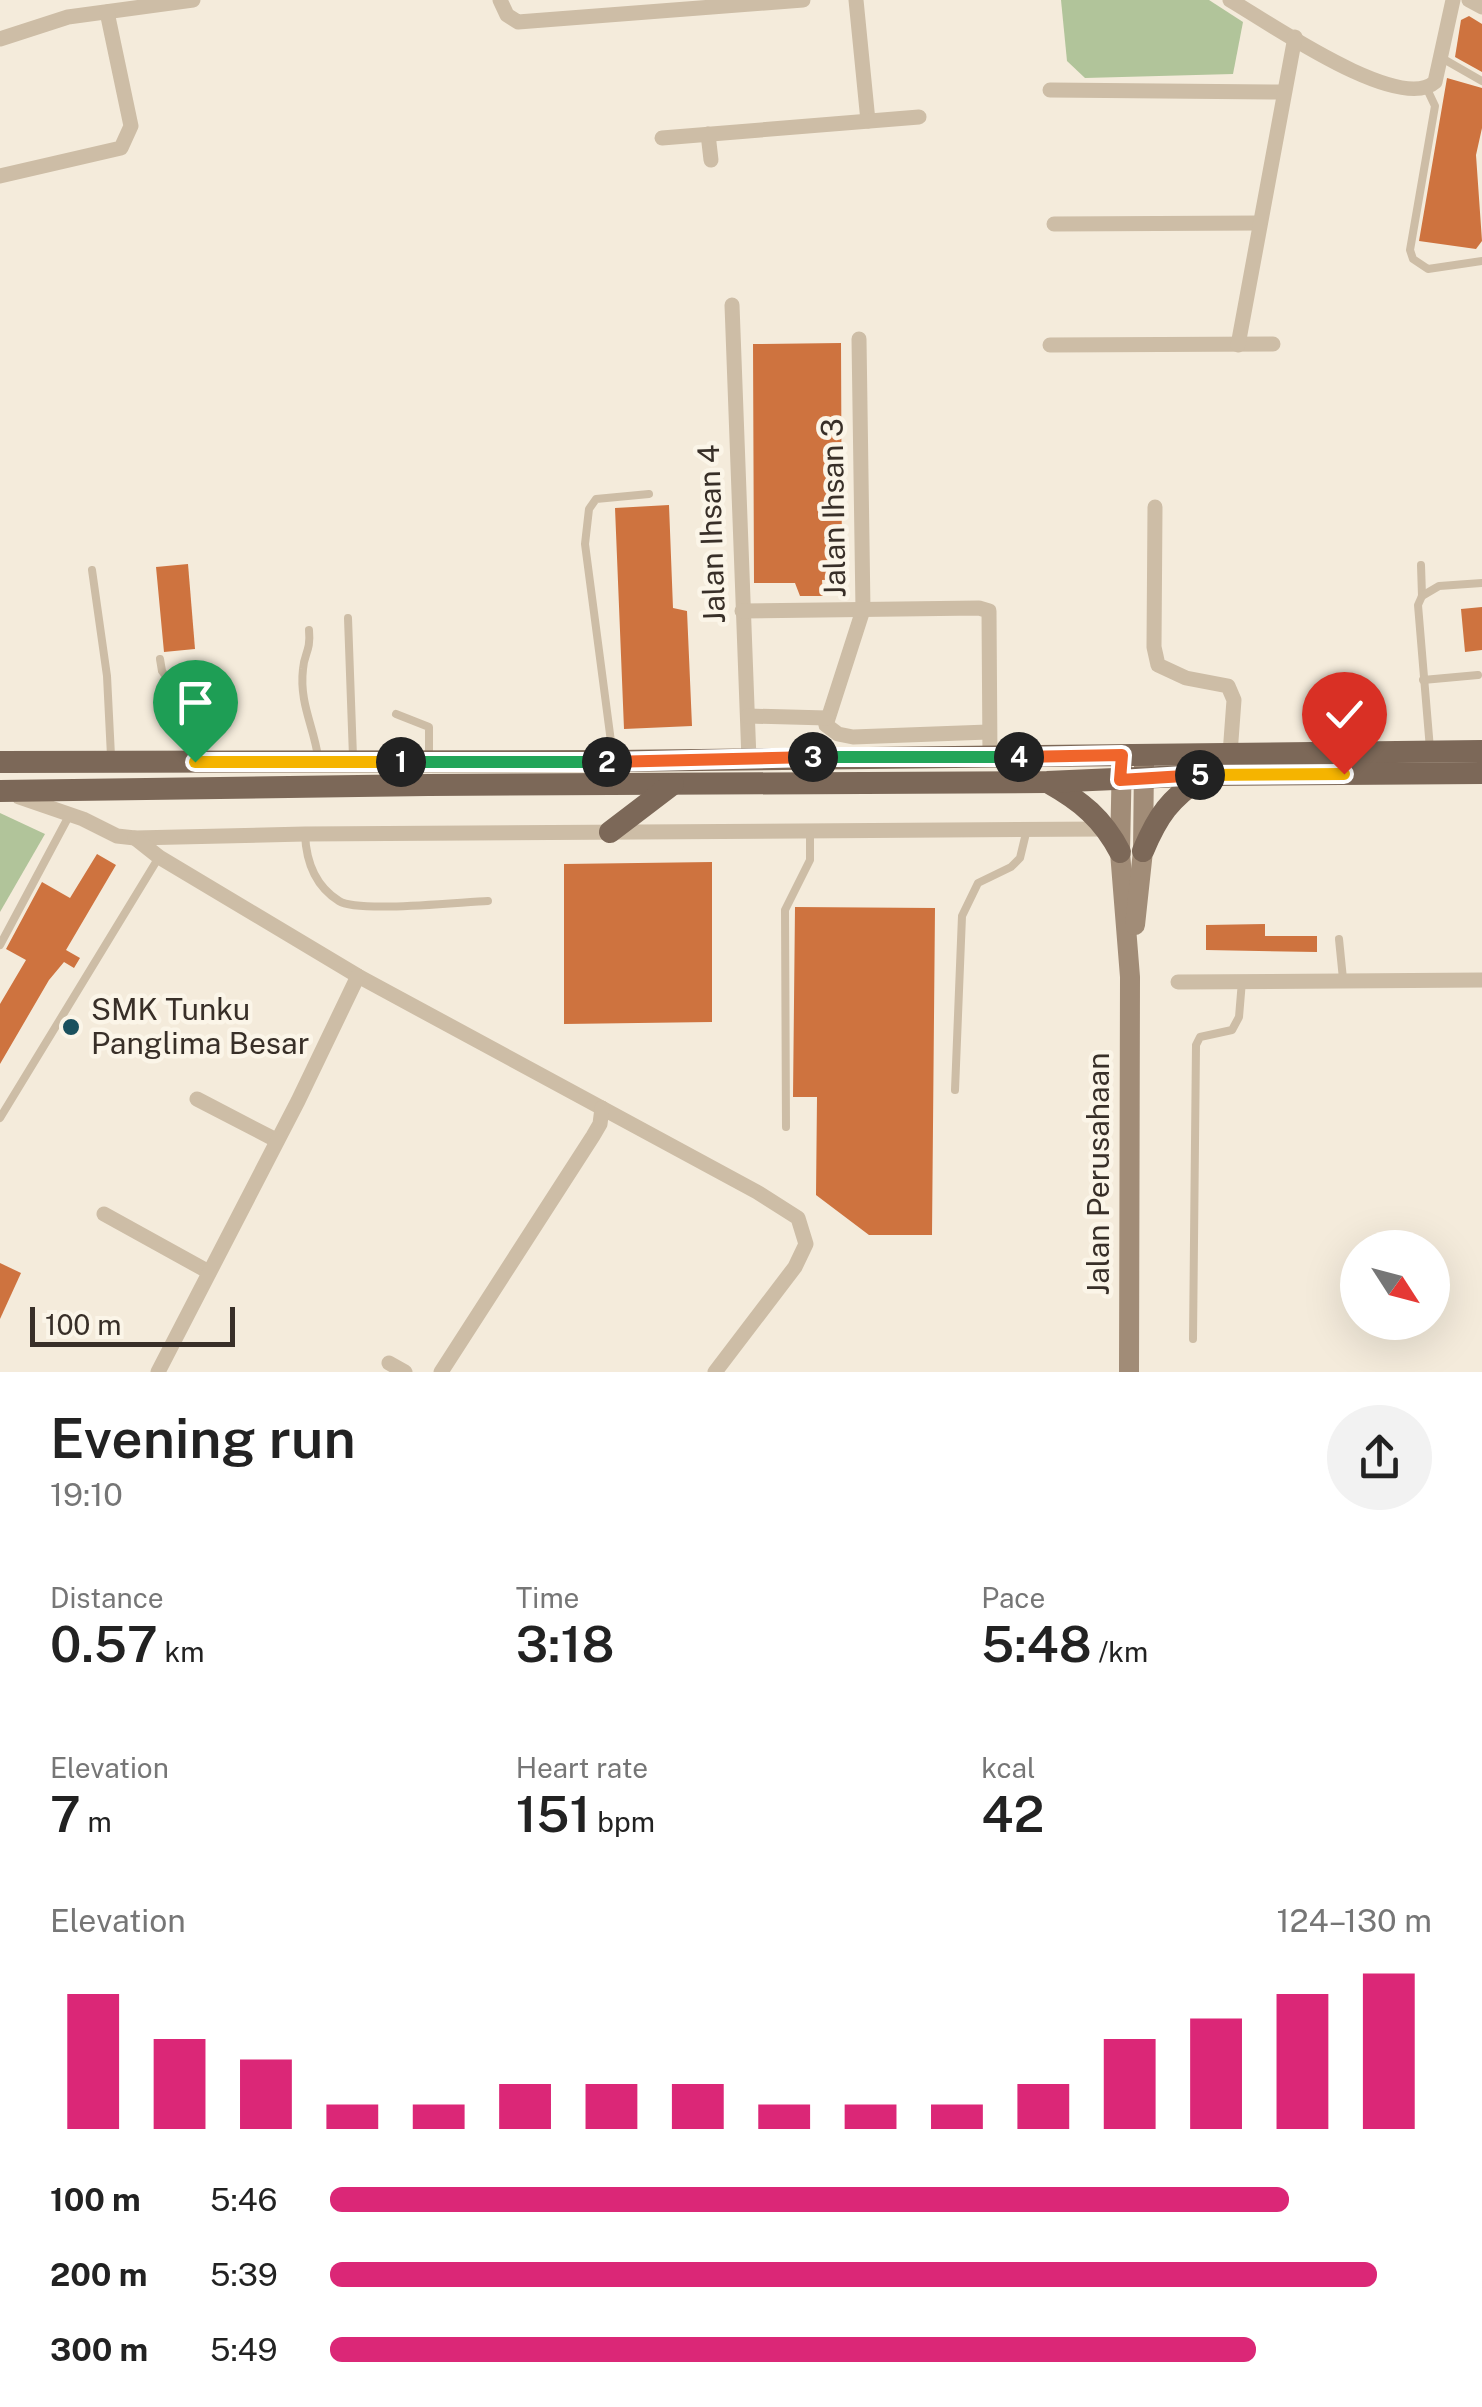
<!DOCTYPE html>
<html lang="en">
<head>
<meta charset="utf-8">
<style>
	:root { --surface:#fff; --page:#f2f2f2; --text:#222; --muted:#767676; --accent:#db2777 }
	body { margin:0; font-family:"Public Sans",sans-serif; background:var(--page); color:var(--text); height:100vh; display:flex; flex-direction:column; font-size:38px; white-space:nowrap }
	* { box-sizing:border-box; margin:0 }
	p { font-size:32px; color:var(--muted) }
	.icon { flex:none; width:55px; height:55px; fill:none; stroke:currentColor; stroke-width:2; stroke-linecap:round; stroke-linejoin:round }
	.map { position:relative; height:1372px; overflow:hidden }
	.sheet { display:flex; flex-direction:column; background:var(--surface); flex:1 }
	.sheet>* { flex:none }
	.needle { width:65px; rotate:126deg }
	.tools { position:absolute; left:1340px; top:1230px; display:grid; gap:20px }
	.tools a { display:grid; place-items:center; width:110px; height:110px; border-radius:50%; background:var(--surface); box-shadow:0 10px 40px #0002; font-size:50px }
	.scale { position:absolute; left:30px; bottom:25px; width:205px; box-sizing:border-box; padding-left:10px; border:5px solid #382f28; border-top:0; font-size:28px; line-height:35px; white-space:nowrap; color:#382f28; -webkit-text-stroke:8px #fbf5e8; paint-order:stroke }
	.pin { position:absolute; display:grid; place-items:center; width:85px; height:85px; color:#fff; margin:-102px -42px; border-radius:50% 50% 50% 0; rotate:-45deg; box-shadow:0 0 10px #0007 }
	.pin .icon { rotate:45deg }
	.km { position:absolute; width:50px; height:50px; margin:-25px; border-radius:50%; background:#222; color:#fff; font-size:28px; line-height:50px; text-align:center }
	.round { display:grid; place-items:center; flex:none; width:105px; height:105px; border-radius:52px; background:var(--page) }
	.head { display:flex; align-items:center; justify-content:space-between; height:170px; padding:0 50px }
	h1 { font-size:55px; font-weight:600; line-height:75px }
	.stats { display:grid; grid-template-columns:repeat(3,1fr); gap:15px; height:170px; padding:10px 50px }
	.stats div { display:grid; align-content:center }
	.stats b { font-size:50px; font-weight:600 }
	.stats small { font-size:28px; font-weight:400 }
	.stats p { font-size:28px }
	.chart { height:280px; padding:20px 50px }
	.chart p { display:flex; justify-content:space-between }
	.chart svg { width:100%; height:180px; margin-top:10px; stroke:var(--accent); stroke-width:6 }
	ul { padding:0 50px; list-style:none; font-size:32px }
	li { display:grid; grid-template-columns:160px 120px 1fr; align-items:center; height:75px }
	li i { height:25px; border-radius:12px; background:var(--accent) }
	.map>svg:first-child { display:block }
	.green { fill:#b1c49a }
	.building { fill:#ce733f }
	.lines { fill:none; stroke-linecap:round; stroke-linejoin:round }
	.lane { stroke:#cdbda6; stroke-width:8 }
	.street { stroke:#cdbda6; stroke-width:15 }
	.secondary { stroke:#a18c77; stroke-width:20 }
	.primary { stroke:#7c6858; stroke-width:22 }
	.split-1-casing { stroke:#fff; stroke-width:20 }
	.split-2-casing { stroke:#fff; stroke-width:20 }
	.split-3-casing { stroke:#fff; stroke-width:20 }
	.split-4-casing { stroke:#fff; stroke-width:20 }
	.split-5-casing { stroke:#fff; stroke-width:20 }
	.split-6-casing { stroke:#fff; stroke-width:20 }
	.split-1 { stroke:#f5b400; stroke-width:12 }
	.split-2 { stroke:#22a559; stroke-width:12 }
	.split-3 { stroke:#f0652b; stroke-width:12 }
	.split-4 { stroke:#22a559; stroke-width:12 }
	.split-5 { stroke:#f0652b; stroke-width:12 }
	.split-6 { stroke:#f5b400; stroke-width:12 }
	.poi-dot { fill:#1a505d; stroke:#fbf5e8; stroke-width:4 }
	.labels { text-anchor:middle; stroke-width:9; stroke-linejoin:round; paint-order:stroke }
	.street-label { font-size:30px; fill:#382f28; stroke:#fbf5e8 }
	.poi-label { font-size:30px; fill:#382f28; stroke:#fbf5e8; text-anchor:start }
</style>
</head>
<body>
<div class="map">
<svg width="1482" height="1372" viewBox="0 0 1482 1372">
	<rect width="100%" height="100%" fill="#f4ebdb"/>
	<g class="green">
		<path d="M1061 0H1209L1243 22 1233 74 1085 78 1067 61Z"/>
		<path d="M0 813 45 834 0 912Z"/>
	</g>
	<g class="building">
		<path d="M1469 16 1482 24V72L1455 57 1461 20Z"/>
		<path d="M1447 78 1482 88V128L1476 155 1482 241 1476 249 1419 241Z"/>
		<path d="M841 343 842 579 822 580 823 596H800L795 583H754L753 344Z"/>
		<path d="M669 505 673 608 687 611 692 726 624 729 615 508Z"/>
		<path d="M188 564 195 649 164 652 156 567Z"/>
		<path d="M1482 607V650L1465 652 1461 609Z"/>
		<path d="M97 854 116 865 66 950 80 958 74 968 64 962 49 980 0 1064V1004L26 960 6 949 42 882 70 898Z"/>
		<path d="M712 862V1022L564 1024V864Z"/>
		<path d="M795 907 935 908 932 1235H869L816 1195 817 1097H793Z"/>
		<path d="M1265 924V936H1317V952L1206 950V925Z"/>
		<path d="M0 1263 21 1273 0 1319Z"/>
	</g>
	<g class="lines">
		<g class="lane">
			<path d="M1440 57 1482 81"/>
			<path d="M1427 89 1435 106 1410 250 1413 259 1428 269 1482 261"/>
			<path d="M1421 565 1422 596 1418 605 1430 749"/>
			<path d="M92 570 107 676 111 756"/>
			<path d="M1422 596 1439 586 1482 583"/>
			<path d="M348 618 353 757"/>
			<path d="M309 630C311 652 304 653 303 669 299 703 314 727 318 757"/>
			<path d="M160 659 162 671 186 704 194 757"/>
			<path d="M1423 680 1478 675"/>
			<path d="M396 714 429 727V757"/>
			<path d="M613 757 585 544 589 509 596 499 649 494"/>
			<path d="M305 834C306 860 315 886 339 901 358 913 460 902 488 901"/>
			<path d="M1339 939 1343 979"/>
			<path d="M0 945 70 814"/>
			<path d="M955 1090 962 916 978 883 1011 867 1020 858 1027 829"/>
			<path d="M0 1118 159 857"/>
			<path d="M786 1127 785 910 810 860V830"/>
			<path d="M1193 1339 1196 1045 1200 1037 1232 1030 1239 1017 1242 981"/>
		</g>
		<g class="street">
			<path d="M500 0 507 15 518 22 803 0"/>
			<path d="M856 0 868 121"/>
			<path d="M1230 0C1268 22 1399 114 1435 82L1453 0"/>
			<path d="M1469 0 1482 7"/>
			<path d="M0 39 68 17 193 0"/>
			<path d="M1050 90 1284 92"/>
			<path d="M708 134 711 160"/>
			<path d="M662 138 919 117"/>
			<path d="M0 176 121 148 131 126 107 12"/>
			<path d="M1054 224 1260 223"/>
			<path d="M732 305 749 760"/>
			<path d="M859 339 863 610 826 725 838 734 853 737 988 732"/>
			<path d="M1050 345 1273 344"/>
			<path d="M1238 345 1295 37"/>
			<path d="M1155 507 1154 647 1158 665 1186 678 1228 686 1234 700 1230 754"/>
			<path d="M742 611 979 608 989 611 990 758"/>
			<path d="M748 716 827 718"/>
			<path d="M19 797 83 819 117 836 135 838 305 834 1107 829"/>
			<path d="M135 838 159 857 358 976 757 1192 798 1218 806 1244 795 1267 715 1372"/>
			<path d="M1178 982 1482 980"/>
			<path d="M197 1099 276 1140"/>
			<path d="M104 1214 209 1272"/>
			<path d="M389 1363 405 1372"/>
			<path d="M158 1372 298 1101 358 976"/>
			<path d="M441 1372 593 1136 600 1124 602 1108"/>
		</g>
		<g class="secondary">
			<path d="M1122 755 1120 852 1130 977 1129 1372"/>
			<path d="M1135 925 1143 851 1144 765"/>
		</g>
		<g class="primary">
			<path d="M0 762 614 761 1482 751"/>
			<path d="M1049 783C1081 801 1103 819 1120 852"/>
			<path d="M0 791 428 785 1047 782 1205 775 1482 773"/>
			<path d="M610 832 673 784"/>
			<path d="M1143 851C1158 815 1170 799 1202 777"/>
		</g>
	</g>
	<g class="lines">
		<g class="split-1-casing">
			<path id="split-1" d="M195 762H401"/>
		</g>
		<g class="split-2-casing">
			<path id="split-2" d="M401 762H607"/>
		</g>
		<g class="split-3-casing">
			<path id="split-3" d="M607 762 813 757"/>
		</g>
		<g class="split-4-casing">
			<path id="split-4" d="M813 757H1019"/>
		</g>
		<g class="split-5-casing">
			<path id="split-5" d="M1019 757 1122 755 1120 780 1200 775"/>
		</g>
		<g class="split-6-casing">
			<path id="split-6" d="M1200 775 1344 774"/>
		</g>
		<use href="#split-1" class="split-1"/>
		<use href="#split-2" class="split-2"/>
		<use href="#split-3" class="split-3"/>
		<use href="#split-4" class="split-4"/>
		<use href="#split-5" class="split-5"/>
		<use href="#split-6" class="split-6"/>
	</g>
	<circle class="poi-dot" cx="71" cy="1027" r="10"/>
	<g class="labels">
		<g class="street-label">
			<text transform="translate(834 508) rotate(-91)" y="10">Jalan Ihsan 3</text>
			<text transform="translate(712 534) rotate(-92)" y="10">Jalan Ihsan 4</text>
			<text transform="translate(1099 1174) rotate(-90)" y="10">Jalan Perusahaan</text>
		</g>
		<g class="poi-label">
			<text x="91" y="1020">SMK Tunku<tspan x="91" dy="34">Panglima Besar</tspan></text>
		</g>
	</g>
</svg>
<div class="tools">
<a><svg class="needle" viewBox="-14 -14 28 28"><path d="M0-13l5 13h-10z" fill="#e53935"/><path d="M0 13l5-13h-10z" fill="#767676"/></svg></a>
</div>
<div class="scale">100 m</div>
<div class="pin" style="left:195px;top:762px;background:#1e9e55"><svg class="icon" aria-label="arrive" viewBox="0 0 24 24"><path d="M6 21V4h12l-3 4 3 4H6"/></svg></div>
<div class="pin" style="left:1344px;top:774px;background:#d93025"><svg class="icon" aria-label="check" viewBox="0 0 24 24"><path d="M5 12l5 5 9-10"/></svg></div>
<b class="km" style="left:401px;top:762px">1</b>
<b class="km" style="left:607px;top:762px">2</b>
<b class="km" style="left:813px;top:757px">3</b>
<b class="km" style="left:1019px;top:757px">4</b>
<b class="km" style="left:1200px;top:775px">5</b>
</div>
<section class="sheet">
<div class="head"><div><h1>Evening run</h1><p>19:10</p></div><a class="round"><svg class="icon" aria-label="share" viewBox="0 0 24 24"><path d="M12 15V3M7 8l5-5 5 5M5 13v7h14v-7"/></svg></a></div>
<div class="stats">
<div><p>Distance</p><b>0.57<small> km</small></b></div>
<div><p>Time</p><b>3:18</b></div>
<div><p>Pace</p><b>5:48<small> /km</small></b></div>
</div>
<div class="stats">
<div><p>Elevation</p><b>7<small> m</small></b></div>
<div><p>Heart rate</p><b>151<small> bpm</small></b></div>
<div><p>kcal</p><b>42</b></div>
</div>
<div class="chart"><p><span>Elevation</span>124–130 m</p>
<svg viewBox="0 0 160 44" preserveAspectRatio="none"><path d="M5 44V11M15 44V22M25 44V27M35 44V38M45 44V38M55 44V33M65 44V33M75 44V33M85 44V38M95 44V38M105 44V38M115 44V33M125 44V22M135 44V17M145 44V11M155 44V6"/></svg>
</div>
<ul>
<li><b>100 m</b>5:46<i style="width:87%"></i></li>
<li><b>200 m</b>5:39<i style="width:95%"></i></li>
<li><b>300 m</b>5:49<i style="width:84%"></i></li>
</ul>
</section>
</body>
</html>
